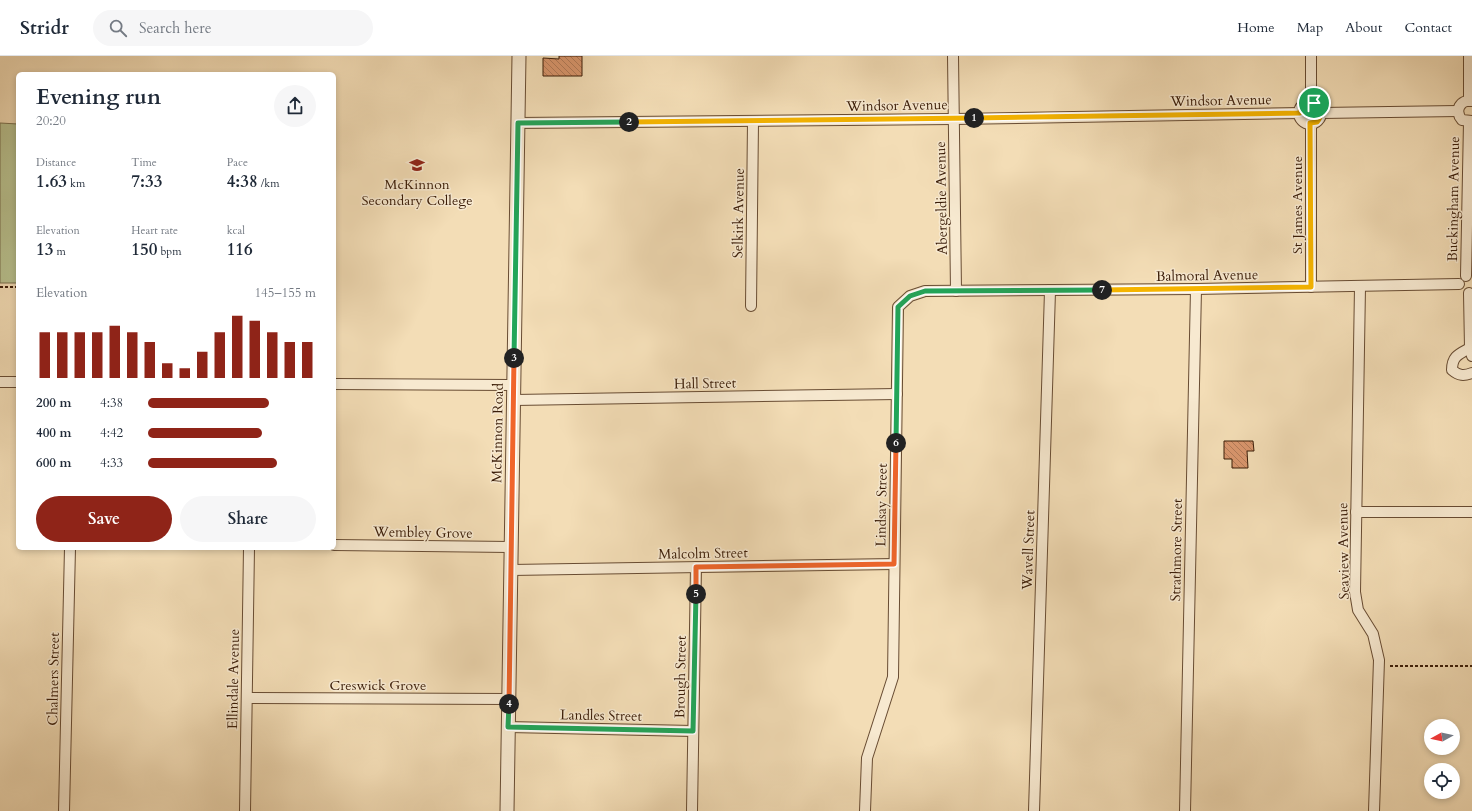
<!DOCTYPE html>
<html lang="en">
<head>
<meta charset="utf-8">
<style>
	:root { --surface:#fff; --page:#f6f6f7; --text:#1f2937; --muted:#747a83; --line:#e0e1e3; --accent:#8f2418 }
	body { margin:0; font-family:Cardo,serif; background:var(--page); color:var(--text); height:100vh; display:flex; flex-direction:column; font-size:15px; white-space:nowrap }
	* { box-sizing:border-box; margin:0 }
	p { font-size:13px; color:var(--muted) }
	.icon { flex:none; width:22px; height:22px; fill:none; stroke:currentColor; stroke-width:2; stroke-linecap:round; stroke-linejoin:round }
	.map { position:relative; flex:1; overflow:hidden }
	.drawer { position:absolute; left:16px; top:16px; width:320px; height:478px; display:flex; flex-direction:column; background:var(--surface); border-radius:6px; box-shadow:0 2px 6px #0003 }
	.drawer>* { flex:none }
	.needle { width:26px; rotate:262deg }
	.tools { position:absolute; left:1424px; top:663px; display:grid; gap:8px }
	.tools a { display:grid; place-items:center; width:36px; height:36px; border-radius:50%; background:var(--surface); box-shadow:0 2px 6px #0003; font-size:20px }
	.pin { position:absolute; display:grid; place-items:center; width:34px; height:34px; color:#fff; margin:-17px; border:2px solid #fff; border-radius:50%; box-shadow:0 1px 4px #0007 }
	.km { position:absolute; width:20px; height:20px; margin:-10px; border-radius:50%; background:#222; color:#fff; font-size:11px; line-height:20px; text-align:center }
	.round { display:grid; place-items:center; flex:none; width:42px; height:42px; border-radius:21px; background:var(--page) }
	.overview { display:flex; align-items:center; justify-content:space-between; height:68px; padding:0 20px }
	h1 { font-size:22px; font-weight:700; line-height:30px }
	.stats { display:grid; grid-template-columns:repeat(3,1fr); gap:6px; height:68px; padding:4px 20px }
	.stats div { display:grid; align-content:center }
	.stats b { font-size:17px; font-weight:700 }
	.stats small { font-size:11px; font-weight:400 }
	.stats p { font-size:11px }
	.chart { height:112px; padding:8px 20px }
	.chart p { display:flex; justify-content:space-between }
	.chart svg { width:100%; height:72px; margin-top:4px; stroke:var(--accent); stroke-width:6 }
	.action { display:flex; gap:8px; margin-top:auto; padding:8px 20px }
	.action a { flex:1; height:46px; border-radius:24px; background:var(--accent); color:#fff; font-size:16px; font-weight:700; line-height:46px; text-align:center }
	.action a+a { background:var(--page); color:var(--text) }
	ul { padding:0 20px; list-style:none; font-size:13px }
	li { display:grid; grid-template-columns:64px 48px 1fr; align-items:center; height:30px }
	li i { height:10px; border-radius:5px; background:var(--accent) }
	header { display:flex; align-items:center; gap:24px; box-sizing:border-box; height:56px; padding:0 20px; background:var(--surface); border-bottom:1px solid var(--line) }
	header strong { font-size:19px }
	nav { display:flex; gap:22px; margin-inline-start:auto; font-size:14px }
	.search { width:280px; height:36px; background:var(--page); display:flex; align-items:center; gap:10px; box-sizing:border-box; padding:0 14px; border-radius:22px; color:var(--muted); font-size:15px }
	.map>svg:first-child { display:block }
	.park { fill:#b8c290; stroke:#796f4c }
	.building { fill:url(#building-back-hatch); stroke:#3a1c07 }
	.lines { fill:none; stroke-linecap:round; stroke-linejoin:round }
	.minor-casing { stroke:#684c33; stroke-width:12 }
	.tertiary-casing { stroke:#684c33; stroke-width:15 }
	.path { stroke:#3a1c07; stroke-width:2; stroke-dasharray:3 2; stroke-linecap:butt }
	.minor { stroke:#f7e9d0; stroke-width:10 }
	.tertiary { stroke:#f7e9d0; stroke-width:13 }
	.split-1-casing { stroke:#fff; stroke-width:8 }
	.split-2-casing { stroke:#fff; stroke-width:8 }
	.split-3-casing { stroke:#fff; stroke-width:8 }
	.split-4-casing { stroke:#fff; stroke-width:8 }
	.split-5-casing { stroke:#fff; stroke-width:8 }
	.split-6-casing { stroke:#fff; stroke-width:8 }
	.split-7-casing { stroke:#fff; stroke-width:8 }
	.split-8-casing { stroke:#fff; stroke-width:8 }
	.split-1 { stroke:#f5b400; stroke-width:5 }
	.split-2 { stroke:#f5b400; stroke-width:5 }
	.split-3 { stroke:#22a559; stroke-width:5 }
	.split-4 { stroke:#f0652b; stroke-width:5 }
	.split-5 { stroke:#22a559; stroke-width:5 }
	.split-6 { stroke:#f0652b; stroke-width:5 }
	.split-7 { stroke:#22a559; stroke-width:5 }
	.split-8 { stroke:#f5b400; stroke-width:5 }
	.labels { text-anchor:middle; stroke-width:3; stroke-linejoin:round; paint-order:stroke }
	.street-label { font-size:14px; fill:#3a1c07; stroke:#f7e9d0 }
	.poi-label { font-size:14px; fill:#3a1c07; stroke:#f7e9d0 }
</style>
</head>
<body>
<header>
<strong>Stridr</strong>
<div class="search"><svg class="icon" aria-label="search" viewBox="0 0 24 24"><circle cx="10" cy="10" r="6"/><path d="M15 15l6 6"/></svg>Search here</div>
<nav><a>Home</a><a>Map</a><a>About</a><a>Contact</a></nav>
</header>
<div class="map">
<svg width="1472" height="755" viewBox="0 0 1472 755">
	<defs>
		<pattern id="building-back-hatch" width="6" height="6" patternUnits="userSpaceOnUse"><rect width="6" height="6" fill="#d9966d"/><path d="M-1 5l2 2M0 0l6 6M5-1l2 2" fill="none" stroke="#b17a58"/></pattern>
	</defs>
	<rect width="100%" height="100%" fill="#f3ddb6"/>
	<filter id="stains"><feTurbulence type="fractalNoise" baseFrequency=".005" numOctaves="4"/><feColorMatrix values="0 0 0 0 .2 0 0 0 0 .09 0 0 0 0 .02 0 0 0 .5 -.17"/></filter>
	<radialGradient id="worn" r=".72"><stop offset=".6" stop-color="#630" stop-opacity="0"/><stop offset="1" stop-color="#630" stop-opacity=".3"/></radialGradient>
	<path class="park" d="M0 67 18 68V227H0Z"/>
	<g class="building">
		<path d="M559 0H582V20H543V2L559 3Z"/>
		<path d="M1224 385H1253L1254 395H1247L1248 412H1232V403H1224Z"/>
	</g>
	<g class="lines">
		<g class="minor-casing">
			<g id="minor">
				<path d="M953 0 956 235"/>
				<path d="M1469 45V0"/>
				<path d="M1472 45C1460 43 1454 55 1462 64L1472 65"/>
				<path d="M1311 46V0"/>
				<circle cx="1310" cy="57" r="11"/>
				<path d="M1321 57 1458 55"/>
				<path d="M518 67 954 63 1300 57"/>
				<path d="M1311 67V231"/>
				<path d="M1466 220 1469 66"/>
				<path d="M1360 231 1355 536 1358 554 1373 578 1379 604 1374 755"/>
				<path d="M1469 237 1470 292 1472 300"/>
				<path d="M751 250 753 65"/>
				<path d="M1470 292C1459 298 1452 300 1452 314 1459 320 1464 320 1472 317"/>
				<path d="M0 326H18"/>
				<path d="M334 328 514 329"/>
				<path d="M514 344 897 338"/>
				<path d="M1356 456H1472"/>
				<path d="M334 489 511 491"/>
				<path d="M511 514 894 508"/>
				<path d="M247 642 509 643"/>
				<path d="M509 671 693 675"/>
				<path d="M64 755 70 492"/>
				<path d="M245 755 249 492"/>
				<path d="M692 755 696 511"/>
				<path d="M865 755 867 702 893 621 898 251 910 240 925 235 1196 233 1459 228"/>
				<path d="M1034 755 1050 235"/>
				<path d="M1185 755 1196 233"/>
			</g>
		</g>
		<g class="tertiary-casing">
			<path id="tertiary" d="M507 755 519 0"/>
		</g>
		<g class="path">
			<path d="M0 231H18"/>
			<path d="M1390 610H1472"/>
		</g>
		<use href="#minor" class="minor"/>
		<use href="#tertiary" class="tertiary"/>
	</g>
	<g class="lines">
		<g class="split-1-casing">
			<path id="split-1" d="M974 62 1300 57C1300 49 1306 45 1314 47"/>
		</g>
		<g class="split-2-casing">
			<path id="split-2" d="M629 66 974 62"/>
		</g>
		<g class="split-3-casing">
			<path id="split-3" d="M514 302 518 67 629 66"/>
		</g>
		<g class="split-4-casing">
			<path id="split-4" d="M509 648 514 302"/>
		</g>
		<g class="split-5-casing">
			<path id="split-5" d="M509 648 508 671 693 675 696 538"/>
		</g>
		<g class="split-6-casing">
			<path id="split-6" d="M696 538V511L894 508 896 387"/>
		</g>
		<g class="split-7-casing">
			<path id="split-7" d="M896 387 898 251 910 240 925 235 1102 234"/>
		</g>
		<g class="split-8-casing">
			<path id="split-8" d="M1102 234 1311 231 1310 67 1317 66C1323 59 1322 51 1314 47"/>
		</g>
		<use href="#split-1" class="split-1"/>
		<use href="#split-2" class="split-2"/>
		<use href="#split-3" class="split-3"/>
		<use href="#split-4" class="split-4"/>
		<use href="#split-5" class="split-5"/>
		<use href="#split-6" class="split-6"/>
		<use href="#split-7" class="split-7"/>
		<use href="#split-8" class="split-8"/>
	</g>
	<defs>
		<g id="school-bare" transform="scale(1.2)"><path d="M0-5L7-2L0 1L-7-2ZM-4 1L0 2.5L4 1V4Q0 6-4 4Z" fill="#8f2418" stroke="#f7e9d0" stroke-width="2.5" paint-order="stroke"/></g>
	</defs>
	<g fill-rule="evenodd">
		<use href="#school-bare" x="417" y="109"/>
	</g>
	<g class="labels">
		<g class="street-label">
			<text transform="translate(1221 44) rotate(-1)" y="5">Windsor Avenue</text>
			<text transform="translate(897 49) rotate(-1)" y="5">Windsor Avenue</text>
			<text transform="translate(941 142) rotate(-91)" y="5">Abergeldie Avenue</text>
			<text transform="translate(1453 143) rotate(-89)" y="5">Buckingham Avenue</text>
			<text transform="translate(1297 149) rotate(-90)" y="5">St James Avenue</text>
			<text transform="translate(738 157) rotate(-89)" y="5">Selkirk Avenue</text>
			<text transform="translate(1207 219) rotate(-1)" y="5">Balmoral Avenue</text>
			<text transform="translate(705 327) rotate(-1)" y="5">Hall Street</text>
			<text transform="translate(497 377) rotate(-89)" y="5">McKinnon Road</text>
			<text transform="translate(881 449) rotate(-89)" y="5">Lindsay Street</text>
			<text transform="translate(423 476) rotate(1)" y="5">Wembley Grove</text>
			<text transform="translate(1028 494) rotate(-88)" y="5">Wavell Street</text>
			<text transform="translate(1176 494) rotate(-89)" y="5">Strathmore Street</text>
			<text transform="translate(1343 495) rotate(-91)" y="5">Seaview Avenue</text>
			<text transform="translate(703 497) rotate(-1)" y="5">Malcolm Street</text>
			<text transform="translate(680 621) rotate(-89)" y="5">Brough Street</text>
			<text transform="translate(53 623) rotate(-89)" y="5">Chalmers Street</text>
			<text transform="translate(233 623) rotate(-89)" y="5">Ellindale Avenue</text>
			<text x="378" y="634">Creswick Grove</text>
			<text transform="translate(601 659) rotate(1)" y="5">Landles Street</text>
		</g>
		<g class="poi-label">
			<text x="417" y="133">McKinnon<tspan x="417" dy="16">Secondary College</tspan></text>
		</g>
	</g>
	<rect width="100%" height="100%" filter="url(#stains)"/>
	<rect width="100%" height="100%" fill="url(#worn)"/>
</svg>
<div class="tools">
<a><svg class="needle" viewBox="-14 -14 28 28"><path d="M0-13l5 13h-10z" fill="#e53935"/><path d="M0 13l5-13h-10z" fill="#747a83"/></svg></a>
<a><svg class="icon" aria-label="locate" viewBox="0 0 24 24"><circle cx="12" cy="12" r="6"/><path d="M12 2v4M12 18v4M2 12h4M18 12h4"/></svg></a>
</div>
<div class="pin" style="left:1314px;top:47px;background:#1e9e55"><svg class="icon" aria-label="arrive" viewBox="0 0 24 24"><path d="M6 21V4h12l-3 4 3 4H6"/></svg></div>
<b class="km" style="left:974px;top:62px">1</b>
<b class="km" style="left:629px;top:66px">2</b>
<b class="km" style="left:514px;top:302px">3</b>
<b class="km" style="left:509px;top:648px">4</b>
<b class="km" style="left:696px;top:538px">5</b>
<b class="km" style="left:896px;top:387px">6</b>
<b class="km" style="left:1102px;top:234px">7</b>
<section class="drawer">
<div class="overview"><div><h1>Evening run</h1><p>20:20</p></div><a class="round"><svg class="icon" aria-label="share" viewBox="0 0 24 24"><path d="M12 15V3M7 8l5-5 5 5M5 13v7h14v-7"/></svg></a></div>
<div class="stats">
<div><p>Distance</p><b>1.63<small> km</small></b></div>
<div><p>Time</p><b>7:33</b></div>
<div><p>Pace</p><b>4:38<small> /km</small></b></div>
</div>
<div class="stats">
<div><p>Elevation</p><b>13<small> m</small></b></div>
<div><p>Heart rate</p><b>150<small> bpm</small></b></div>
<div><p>kcal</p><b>116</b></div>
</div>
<div class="chart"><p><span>Elevation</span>145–155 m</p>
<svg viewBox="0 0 160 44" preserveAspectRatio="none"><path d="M5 44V16M15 44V16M25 44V16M35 44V16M45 44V12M55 44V16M65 44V22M75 44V35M85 44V38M95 44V28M105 44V16M115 44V6M125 44V9M135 44V16M145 44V22M155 44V22"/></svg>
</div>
<ul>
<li><b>200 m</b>4:38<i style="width:72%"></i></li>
<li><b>400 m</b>4:42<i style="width:68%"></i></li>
<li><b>600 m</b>4:33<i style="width:77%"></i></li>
</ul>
<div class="action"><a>Save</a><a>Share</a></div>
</section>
</div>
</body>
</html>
